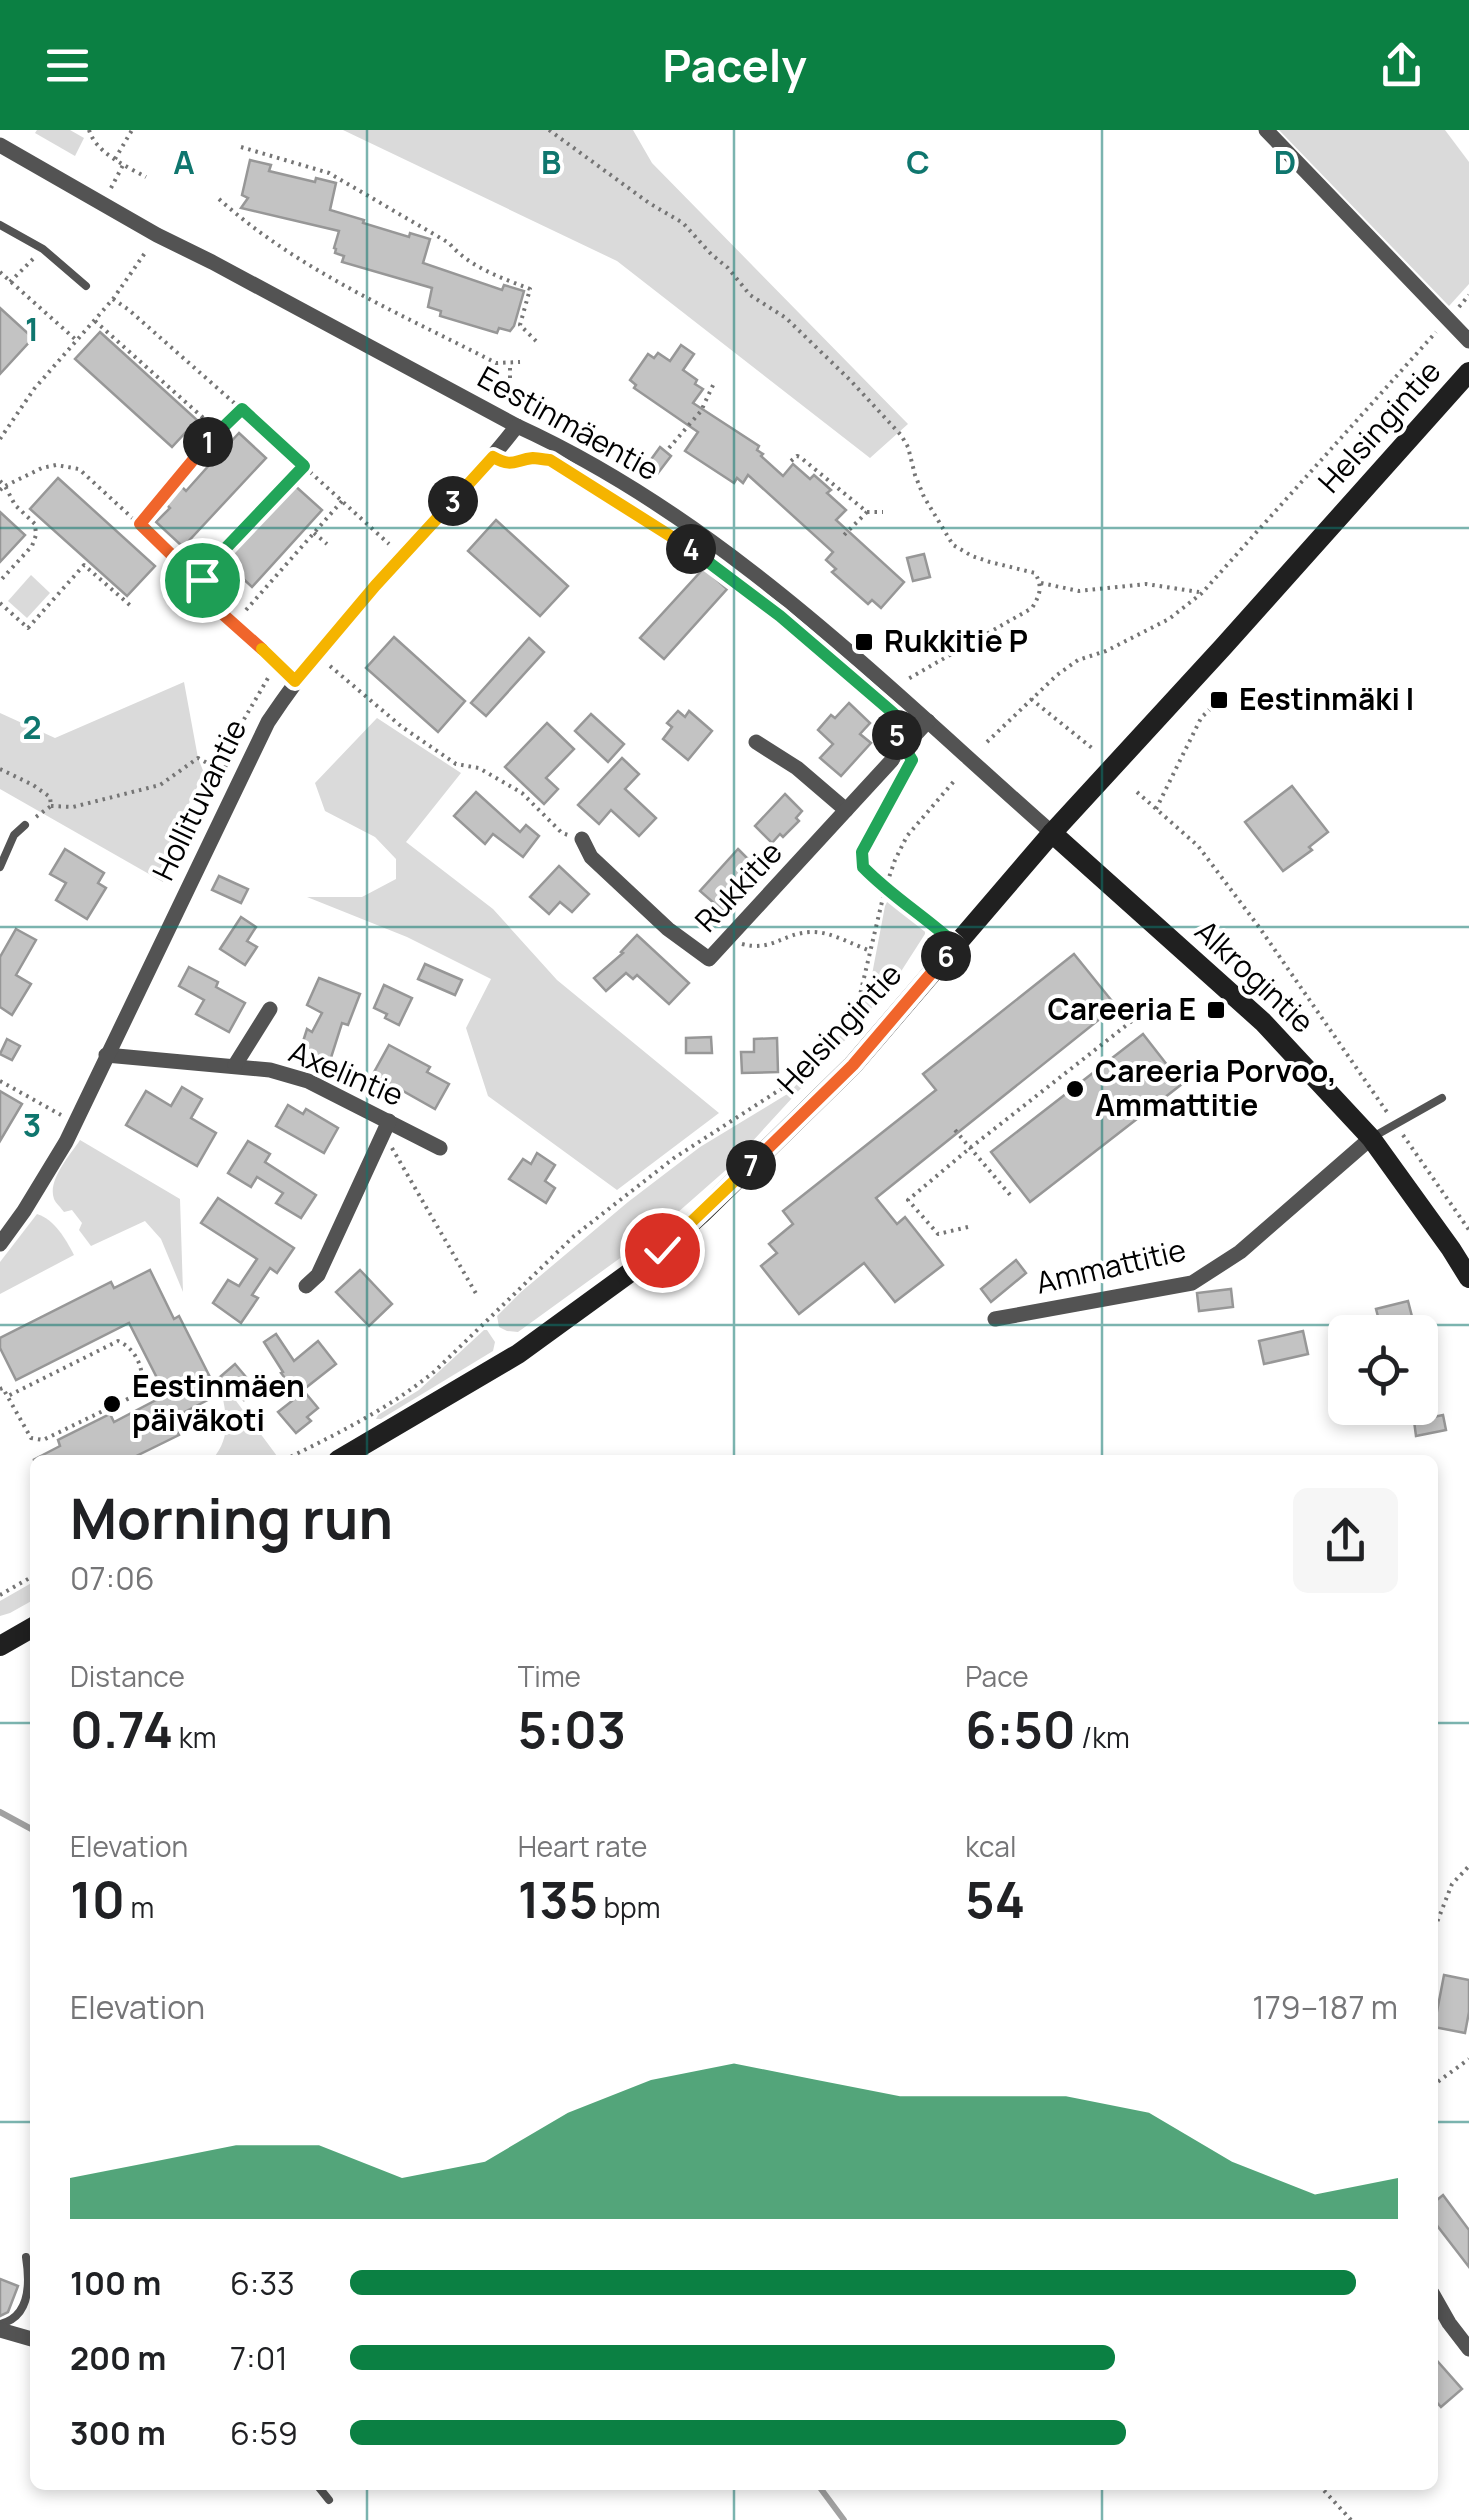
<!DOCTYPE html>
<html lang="en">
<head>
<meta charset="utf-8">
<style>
	:root { --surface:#fff; --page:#f6f6f6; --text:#202124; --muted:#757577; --accent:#0b8043 }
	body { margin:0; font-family:Manrope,sans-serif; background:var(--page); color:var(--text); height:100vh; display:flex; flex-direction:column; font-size:38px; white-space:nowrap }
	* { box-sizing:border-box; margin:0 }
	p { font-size:32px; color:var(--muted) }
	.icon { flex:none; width:55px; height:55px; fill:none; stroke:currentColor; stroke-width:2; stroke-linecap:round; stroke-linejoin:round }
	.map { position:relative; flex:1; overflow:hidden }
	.side { position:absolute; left:30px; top:1325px; width:1408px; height:1035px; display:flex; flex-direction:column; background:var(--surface); border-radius:15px; box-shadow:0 5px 15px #0003 }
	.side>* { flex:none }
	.controls { position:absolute; left:1328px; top:1185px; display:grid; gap:20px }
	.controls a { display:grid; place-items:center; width:110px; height:110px; border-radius:15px; background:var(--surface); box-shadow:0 5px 15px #0003; font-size:50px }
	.pin { position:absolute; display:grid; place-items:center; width:85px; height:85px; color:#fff; margin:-42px; border:5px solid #fff; border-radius:50%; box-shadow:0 2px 10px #0007 }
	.km { position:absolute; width:50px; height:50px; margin:-25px; border-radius:50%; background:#222; color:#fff; font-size:28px; line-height:50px; text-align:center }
	.round { display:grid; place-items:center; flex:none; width:105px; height:105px; border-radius:15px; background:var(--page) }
	.summary { display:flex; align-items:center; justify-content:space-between; height:170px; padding:0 40px }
	h1 { font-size:55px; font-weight:700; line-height:75px }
	.metrics { display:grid; grid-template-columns:repeat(3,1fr); gap:15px; height:170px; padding:10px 40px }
	.metrics div { display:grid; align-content:center }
	.metrics b { font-size:50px; font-weight:700 }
	.metrics small { font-size:28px; font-weight:400 }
	.metrics p { font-size:28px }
	.chart { height:280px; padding:20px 40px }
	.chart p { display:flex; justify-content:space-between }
	.chart svg { width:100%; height:180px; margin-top:10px; fill:var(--accent); opacity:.7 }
	ul { padding:0 40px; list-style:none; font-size:32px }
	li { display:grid; grid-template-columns:160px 120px 1fr; align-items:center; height:75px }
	li i { height:25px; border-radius:12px; background:var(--accent) }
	header { display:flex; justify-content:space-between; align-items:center; height:130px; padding:0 40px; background:var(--accent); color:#fff; font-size:45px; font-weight:700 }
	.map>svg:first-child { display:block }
	.green { fill:#dadada }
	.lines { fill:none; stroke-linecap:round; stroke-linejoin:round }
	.stream { stroke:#a1a1a1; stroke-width:6 }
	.building { fill:#c3c3c3; stroke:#979797; stroke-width:2.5 }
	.path { stroke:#757575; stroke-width:4; stroke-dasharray:2.5 5; stroke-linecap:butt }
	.lane { stroke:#535353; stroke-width:8 }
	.street { stroke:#535353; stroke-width:15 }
	.secondary { stroke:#202020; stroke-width:20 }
	.split-1-casing { stroke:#fff; stroke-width:20 }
	.split-2-casing { stroke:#fff; stroke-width:20 }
	.split-3-casing { stroke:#fff; stroke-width:20 }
	.split-4-casing { stroke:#fff; stroke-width:20 }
	.split-5-casing { stroke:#fff; stroke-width:20 }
	.split-6-casing { stroke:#fff; stroke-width:20 }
	.split-7-casing { stroke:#fff; stroke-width:20 }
	.split-8-casing { stroke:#fff; stroke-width:20 }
	.split-1 { stroke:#22a559; stroke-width:12 }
	.split-2 { stroke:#f0652b; stroke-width:12 }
	.split-3 { stroke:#f5b400; stroke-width:12 }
	.split-4 { stroke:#f5b400; stroke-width:12 }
	.split-5 { stroke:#22a559; stroke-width:12 }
	.split-6 { stroke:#22a559; stroke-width:12 }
	.split-7 { stroke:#f0652b; stroke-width:12 }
	.split-8 { stroke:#f5b400; stroke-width:12 }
	.grid { fill:none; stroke:#0f766e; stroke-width:2.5; stroke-opacity:0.55 }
	.poi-dot { fill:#000; stroke:#fff; stroke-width:4 }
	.labels { text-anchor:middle; stroke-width:8; stroke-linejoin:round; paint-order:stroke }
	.street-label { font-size:30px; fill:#000; stroke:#fff }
	.poi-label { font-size:30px; font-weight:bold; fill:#000; stroke:#fff; text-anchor:start }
	.grid-label { font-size:32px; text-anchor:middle; font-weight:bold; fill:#0f766e; stroke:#fff; stroke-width:8; stroke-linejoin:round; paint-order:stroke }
</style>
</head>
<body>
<header><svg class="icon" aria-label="menu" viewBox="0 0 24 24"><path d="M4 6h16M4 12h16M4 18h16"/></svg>Pacely<svg class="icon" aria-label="share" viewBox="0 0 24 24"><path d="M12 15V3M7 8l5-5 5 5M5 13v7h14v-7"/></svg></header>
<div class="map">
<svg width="1469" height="2390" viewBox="0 0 1469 2390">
	<rect width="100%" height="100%" fill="#fff"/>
	<g class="green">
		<path d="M37 0H70L84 8 75 26 35 3Z"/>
		<path d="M343 0H633L652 33 908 294 870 328 617 131Z"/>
		<path d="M1279 0H1445L1469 32V154L1449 176Z"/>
		<path d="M31 445 50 463 27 488 8 471Z"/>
		<path d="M184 552 198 628 204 643 175 702 163 752 0 659V583L55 608Z"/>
		<path d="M377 588 461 643 406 712 493 779 557 850 719 983 617 1060 488 966 466 898 491 849 407 807 307 767H362L396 749V729L375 707 325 681 315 653Z"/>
		<path d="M888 770H892L925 797V804L900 843 849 906 727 1039 652 1105 518 1202 507 1201 499 1197 497 1186 521 1162 628 1072 700 1017 789 963 852 892 862 875 870 855 885 776Z"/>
		<path d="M80 1010 180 1069 183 1162 161 1109 145 1091 91 1116 79 1100 82 1093 72 1080 64 1082C62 1079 55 1072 54 1069 47 1050 71 1024 80 1010Z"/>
		<path d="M37 1084C55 1090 65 1108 74 1125L0 1164V1132Z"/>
		<path d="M484 1200H487L495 1212 493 1221 381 1289H376L378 1285 419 1260Z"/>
		<path d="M219 1248 277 1326 270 1330H212C235 1302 224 1280 219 1248Z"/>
		<path d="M35 1451V1469L10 1483 0 1486V1471Z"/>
	</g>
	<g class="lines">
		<g class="stream">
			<path d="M0 1682 35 1701"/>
			<path d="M818 2355 844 2390"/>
		</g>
	</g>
	<g class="building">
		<path d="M250 30 271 35 269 41 315 52 316 48 336 53 330 80 364 90 363 93 409 107 410 103 430 109 423 133 502 160 504 155 524 161 514 196 510 201 499 198 497 203 440 186 441 181 428 177 432 158 342 132 344 126 335 123 336 119 334 118 339 101 241 78 248 68 242 65Z"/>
		<path d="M0 178 33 208 0 244Z"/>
		<path d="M100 202 197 290 172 317 75 229Z"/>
		<path d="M681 215 694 224 683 240 697 250 695 254 703 259 693 273 759 316 757 320 763 324 761 326 783 346 793 334 810 349 814 345 831 360 827 363 846 380 836 390 904 452 881 478 872 470 868 474 832 442 836 439 826 430 833 422 748 345 743 353 737 348 734 353 685 321 698 302 634 258 636 255 630 250 648 224 654 228 658 223 670 231Z"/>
		<path d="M239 303 266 328 183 417 156 392 170 378 164 372 180 355 186 361 211 333 204 328 220 311 226 317Z"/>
		<path d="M660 317 671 326 658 343 647 335Z"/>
		<path d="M58 348 155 436 127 466 30 379Z"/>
		<path d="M293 354 322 380 252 457 224 431Z"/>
		<path d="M0 382 25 405 0 432Z"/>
		<path d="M496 390 568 456 540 486 468 421Z"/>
		<path d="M924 424 930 447 913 451 907 428Z"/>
		<path d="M704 438 727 459 664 529 640 508Z"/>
		<path d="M394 507 465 571 438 602 366 538Z"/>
		<path d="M529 508 544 522 486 586 471 573Z"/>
		<path d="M849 573 870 593 860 604 871 613 841 646 820 628 833 614 818 600 831 585 835 588Z"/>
		<path d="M678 581 685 587 689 581 712 601 688 630 663 609 672 597 667 593Z"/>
		<path d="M591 584 624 614 608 632 575 601Z"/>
		<path d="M547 593 574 619 546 648 558 659 544 674 505 637Z"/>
		<path d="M622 628 639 644 625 659 656 688 639 706 611 680 599 694 578 675Z"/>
		<path d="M1292 656 1328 702 1309 717 1312 720 1283 741 1245 692Z"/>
		<path d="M476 662 520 702 526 695 539 706 523 727 493 704 485 714 454 686Z"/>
		<path d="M785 664 802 681 796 688 799 691 783 707 780 704 772 713 755 696Z"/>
		<path d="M65 719 104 743 98 753 106 758 87 789 56 770 66 753 50 744Z"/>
		<path d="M738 719 751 732 740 743 749 752 723 781 700 761Z"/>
		<path d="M559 736 589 764 572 782 560 772 549 784 530 767Z"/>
		<path d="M219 746 248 759 241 773 212 760Z"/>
		<path d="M241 787 256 797 247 811 257 817 245 835 220 819Z"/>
		<path d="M16 799 36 810 16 845 31 854 12 885 0 877V827Z"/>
		<path d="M637 805 689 853 669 874 637 845 633 849 626 843 606 861 594 848 623 823 621 822Z"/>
		<path d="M1074 824 1116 876 876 1068 897 1094 905 1087 943 1135 895 1172 864 1133 799 1184 761 1136 777 1123 769 1114 793 1094 783 1081 936 960 923 944Z"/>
		<path d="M425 834 462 850 455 865 418 849Z"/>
		<path d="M189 837 218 852 216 857 245 873 229 902 196 884 204 870 179 856Z"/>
		<path d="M319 848 360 864 348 895 342 893 329 934 299 924 307 899 312 902 322 883 307 875Z"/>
		<path d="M384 855 412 868 399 895 385 888 387 884 374 878Z"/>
		<path d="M1143 904 1182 954 1030 1072 991 1022Z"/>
		<path d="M711 907 712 923H686V908Z"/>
		<path d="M777 908 778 942 742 943 741 922H754V909Z"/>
		<path d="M7 909 20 916 12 930 0 924Z"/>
		<path d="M389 915 430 937 427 942 449 954 435 979 373 944Z"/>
		<path d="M182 957 202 969 191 988 216 1003 197 1036 126 995 146 961 171 976Z"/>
		<path d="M0 961 22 974 0 1011Z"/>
		<path d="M288 975 303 984 306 979 338 998 324 1023 276 996Z"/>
		<path d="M248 1011 270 1024 265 1032 316 1065 301 1088 276 1073 283 1063 257 1047 251 1057 228 1043Z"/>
		<path d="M537 1023 555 1035 545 1051 555 1058 546 1073 509 1049 523 1029 531 1034Z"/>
		<path d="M218 1068 294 1118 277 1143 270 1138 252 1165 258 1168 241 1193 213 1173 228 1150 239 1156 257 1129 201 1093Z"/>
		<path d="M1016 1130 1026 1143 991 1172 981 1159Z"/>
		<path d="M150 1140 174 1189 179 1186 213 1253 235 1234 257 1260 244 1270 233 1257 171 1289 179 1305 128 1330H33L60 1316 58 1310 110 1284 114 1292 156 1270 148 1255 158 1250 129 1193 16 1250 0 1218V1208L111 1152 114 1158Z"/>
		<path d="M360 1140 392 1174 369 1196 336 1162Z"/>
		<path d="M1231 1159 1233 1177 1199 1181 1197 1163Z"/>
		<path d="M1408 1171 1416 1202H1382L1376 1179Z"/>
		<path d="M1303 1201 1308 1224 1264 1234 1259 1211Z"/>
		<path d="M276 1204 294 1231 318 1211 336 1234 303 1260 318 1278 307 1287 311 1291 296 1303 278 1282 292 1271 288 1267 295 1261 281 1243 283 1242 264 1212Z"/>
		<path d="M1443 1285 1446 1300 1416 1306 1414 1291Z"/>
		<path d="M1444 1845 1469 1850V1882L1465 1903 1434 1897Z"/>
		<path d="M1443 2065 1469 2100V2137L1432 2089V2074Z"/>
		<path d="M0 2149 18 2156 8 2182 0 2186Z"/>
		<path d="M1432 2225 1462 2259 1441 2277 1432 2267Z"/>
	</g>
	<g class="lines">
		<g class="path">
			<path d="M89 0C96 23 126 36 146 47"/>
			<path d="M549 0 649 73 683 93 711 124 728 138 750 165 786 188 851 251 901 305 908 317 915 345 924 367 953 415 972 426 990 432 1035 443C1043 457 1040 465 1032 478L908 549"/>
			<path d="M241 17 329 43 449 113C469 137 502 148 530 159L520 195 536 211"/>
			<path d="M115 29 132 0"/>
			<path d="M111 58 123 35"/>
			<path d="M219 69C299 141 401 184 496 233L520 232"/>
			<path d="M0 142 75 209"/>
			<path d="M10 152 35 127"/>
			<path d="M113 169 129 180 241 279 389 414"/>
			<path d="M1459 177 1469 165"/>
			<path d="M95 191 219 302"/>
			<path d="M510 238V265"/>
			<path d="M0 309 34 259 113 169 147 120"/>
			<path d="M669 318 701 281 714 253"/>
			<path d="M791 331 797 326 800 327 867 382 844 405"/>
			<path d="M510 334 540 329"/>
			<path d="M0 351 5 356 42 338 56 335 79 339 178 430"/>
			<path d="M0 360 5 356 15 375 35 394 36 405 32 416 0 451"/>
			<path d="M867 382H883"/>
			<path d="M140 394 207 314 241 279"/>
			<path d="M314 403 327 414"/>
			<path d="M204 448 221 428 225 419 304 337"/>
			<path d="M1041 453 1079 461 1146 454 1199 462"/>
			<path d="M0 473 28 498 84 435 132 477"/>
			<path d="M246 480 342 371"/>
			<path d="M330 536 402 597 456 634 479 638 522 663 562 703 568 705"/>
			<path d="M1031 569 1092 618"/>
			<path d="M987 612 1057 545 1078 530 1106 521 1169 489 1202 463 1436 202"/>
			<path d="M225 638 236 603 268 548"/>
			<path d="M0 639 33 655 50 667 51 676 33 689"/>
			<path d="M907 640 862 722 863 737 885 759 942 801"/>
			<path d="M1137 662 1198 716 1259 797 1389 985"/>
			<path d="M51 676 73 677 160 655 198 628 224 642"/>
			<path d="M1156 679 1201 588 1219 570"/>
			<path d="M742 814C772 822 783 803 811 802 830 801 853 815 871 821"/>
			<path d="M0 951 61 985"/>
			<path d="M955 1000 1011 1066"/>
			<path d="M1403 1005 1469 1100"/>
			<path d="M392 1018 478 1167"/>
			<path d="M968 1097 938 1104 908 1070 970 1018 1142 883"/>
			<path d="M0 1259 3 1258 5 1262 31 1308 43 1310 138 1264C148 1246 138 1219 118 1211L8 1266"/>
			<path d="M284 1330C337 1304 390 1278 435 1241L574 1106 674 1028 781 959 816 924 851 885 859 869 885 759 895 730 907 706 955 650"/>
			<path d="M0 1465 35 1445"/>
			<path d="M1432 1805 1452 1754 1469 1736"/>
			<path d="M1432 1956 1469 1929"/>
			<path d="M1319 2355 1351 2390"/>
		</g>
		<g class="lane">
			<path d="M0 95 43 119 86 156"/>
			<path d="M0 737 14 705 25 695"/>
			<path d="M1371 1008 1442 968"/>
			<path d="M0 2194C31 2187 30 2152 26 2127"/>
			<path d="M317 2355 329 2370"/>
		</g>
		<g class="street">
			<path d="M1266 0 1469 211"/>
			<path d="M0 15 157 105 212 132 517 296C723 390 884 555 1052 703"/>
			<path d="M180 446 245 502 295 551"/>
			<path d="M756 612 797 638 846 680"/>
			<path d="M582 709 591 727 668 799 709 829 928 591"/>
			<path d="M106 925 270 940 308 951 440 1018"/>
			<path d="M235 935 270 879"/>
			<path d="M0 1114 24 1081 66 1012 268 592C308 532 355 476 404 423 443 381 482 341 517 296"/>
			<path d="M306 1156 318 1145 389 991"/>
			<path d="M995 1189 1192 1153 1240 1122 1371 1008"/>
			<path d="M1432 2163 1449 2193 1469 2219"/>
			<path d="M0 2200 35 2210"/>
		</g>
		<g class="secondary">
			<path d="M1052 703 1263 892 1371 1008 1451 1119 1469 1148"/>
			<path d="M338 1330 518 1224 661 1120 702 1083 853 935 1052 703 1223 517 1469 242"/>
			<path d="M0 1516 35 1496"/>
		</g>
	</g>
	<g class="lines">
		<g class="split-1-casing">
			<path id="split-1" d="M202 450 221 428 225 419 304 336 242 279 208 312"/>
		</g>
		<g class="split-2-casing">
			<path id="split-2" d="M208 312 140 394 183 436 180 446 262 519"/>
		</g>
		<g class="split-3-casing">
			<path id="split-3" d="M262 519 295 551 375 456 453 371"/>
		</g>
		<g class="split-4-casing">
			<path id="split-4" d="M453 371 493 327C513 338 514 330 533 328 534 328 549 330 550 330L691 419"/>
		</g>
		<g class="split-5-casing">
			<path id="split-5" d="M691 419 780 486 885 576 901 590 897 605"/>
		</g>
		<g class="split-6-casing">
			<path id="split-6" d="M897 605 912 630 862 722 863 737C892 767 926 787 956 815L946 826"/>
		</g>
		<g class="split-7-casing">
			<path id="split-7" d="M751 1035 853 935 946 826"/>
		</g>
		<g class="split-8-casing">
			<path id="split-8" d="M662 1120 751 1035"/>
		</g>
		<use href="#split-1" class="split-1"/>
		<use href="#split-2" class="split-2"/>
		<use href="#split-3" class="split-3"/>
		<use href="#split-4" class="split-4"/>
		<use href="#split-5" class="split-5"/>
		<use href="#split-6" class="split-6"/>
		<use href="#split-7" class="split-7"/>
		<use href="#split-8" class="split-8"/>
	</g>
	<path class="grid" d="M367 0V1330M734 0V1330M1102 0V1330M0 398H1469M0 797H1469M0 1195H1469M0 1593H35M1432 1593H1469M0 1992H35M1432 1992H1469M367 2355V2390M734 2355V2390M1102 2355V2390"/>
	<g class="poi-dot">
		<rect x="854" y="502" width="20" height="20" rx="5"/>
		<rect x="1209" y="560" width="20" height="20" rx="5"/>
		<rect x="1206" y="870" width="20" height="20" rx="5"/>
		<circle cx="1075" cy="959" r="10"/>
		<circle cx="112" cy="1274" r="10"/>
	</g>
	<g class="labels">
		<g class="street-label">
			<text transform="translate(568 294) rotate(29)" y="10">Eestinmäentie</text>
			<text transform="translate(1380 297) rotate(-48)" y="10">Helsingintie</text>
			<text transform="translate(200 670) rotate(-64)" y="10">Hollituvantie</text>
			<text transform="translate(739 757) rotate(-47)" y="10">Rukkitie</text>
			<text transform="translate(1254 847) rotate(43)" y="10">Alkrogintie</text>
			<text transform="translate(840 899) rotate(-47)" y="10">Helsingintie</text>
			<text transform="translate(346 944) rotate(23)" y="10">Axelintie</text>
			<text transform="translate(1111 1137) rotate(-13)" y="10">Ammattitie</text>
		</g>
		<g class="poi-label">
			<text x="884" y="522">Rukkitie P</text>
			<text x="1239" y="580">Eestinmäki I</text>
			<text x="1196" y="890" text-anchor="end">Careeria E</text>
			<text x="1095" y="952">Careeria Porvoo,<tspan x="1095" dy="34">Ammattitie</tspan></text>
			<text x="132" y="1267">Eestinmäen<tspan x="132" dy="34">päiväkoti</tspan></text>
		</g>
	</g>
	<g class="grid-label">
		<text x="184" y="44">A</text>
		<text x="551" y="44">B</text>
		<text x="918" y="44">C</text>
		<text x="1285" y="44">D</text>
		<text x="32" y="211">1</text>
		<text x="32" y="609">2</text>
		<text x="32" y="1007">3</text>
	</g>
</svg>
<div class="controls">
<a><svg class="icon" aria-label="locate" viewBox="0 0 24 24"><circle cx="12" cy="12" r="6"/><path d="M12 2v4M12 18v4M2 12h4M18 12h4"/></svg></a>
</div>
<div class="pin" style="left:202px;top:450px;background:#1e9e55"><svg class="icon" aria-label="arrive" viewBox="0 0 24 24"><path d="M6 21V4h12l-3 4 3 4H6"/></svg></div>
<div class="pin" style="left:662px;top:1120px;background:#d93025"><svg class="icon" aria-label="check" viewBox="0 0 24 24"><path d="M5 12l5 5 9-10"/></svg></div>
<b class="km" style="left:208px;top:312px">1</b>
<b class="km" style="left:453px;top:371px">3</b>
<b class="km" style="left:691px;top:419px">4</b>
<b class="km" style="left:897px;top:605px">5</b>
<b class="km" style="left:946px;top:826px">6</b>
<b class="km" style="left:751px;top:1035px">7</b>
<section class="side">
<div class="summary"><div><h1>Morning run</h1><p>07:06</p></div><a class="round"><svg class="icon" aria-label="share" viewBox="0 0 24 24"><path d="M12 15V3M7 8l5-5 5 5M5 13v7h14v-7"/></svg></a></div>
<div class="metrics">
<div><p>Distance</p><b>0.74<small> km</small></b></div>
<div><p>Time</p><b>5:03</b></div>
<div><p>Pace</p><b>6:50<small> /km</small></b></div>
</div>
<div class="metrics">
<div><p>Elevation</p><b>10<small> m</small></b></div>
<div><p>Heart rate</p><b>135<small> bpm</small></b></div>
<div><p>kcal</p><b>54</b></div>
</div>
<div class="chart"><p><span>Elevation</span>179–187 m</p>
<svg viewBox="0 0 160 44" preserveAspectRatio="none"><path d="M0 44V34L10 30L20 26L30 26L40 34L50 30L60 18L70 10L80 6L90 10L100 14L110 14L120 14L130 18L140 30L150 38L160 34V44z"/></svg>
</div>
<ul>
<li><b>100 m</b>6:33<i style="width:96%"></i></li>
<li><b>200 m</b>7:01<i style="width:73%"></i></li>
<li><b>300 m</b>6:59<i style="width:74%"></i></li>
</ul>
</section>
</div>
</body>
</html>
